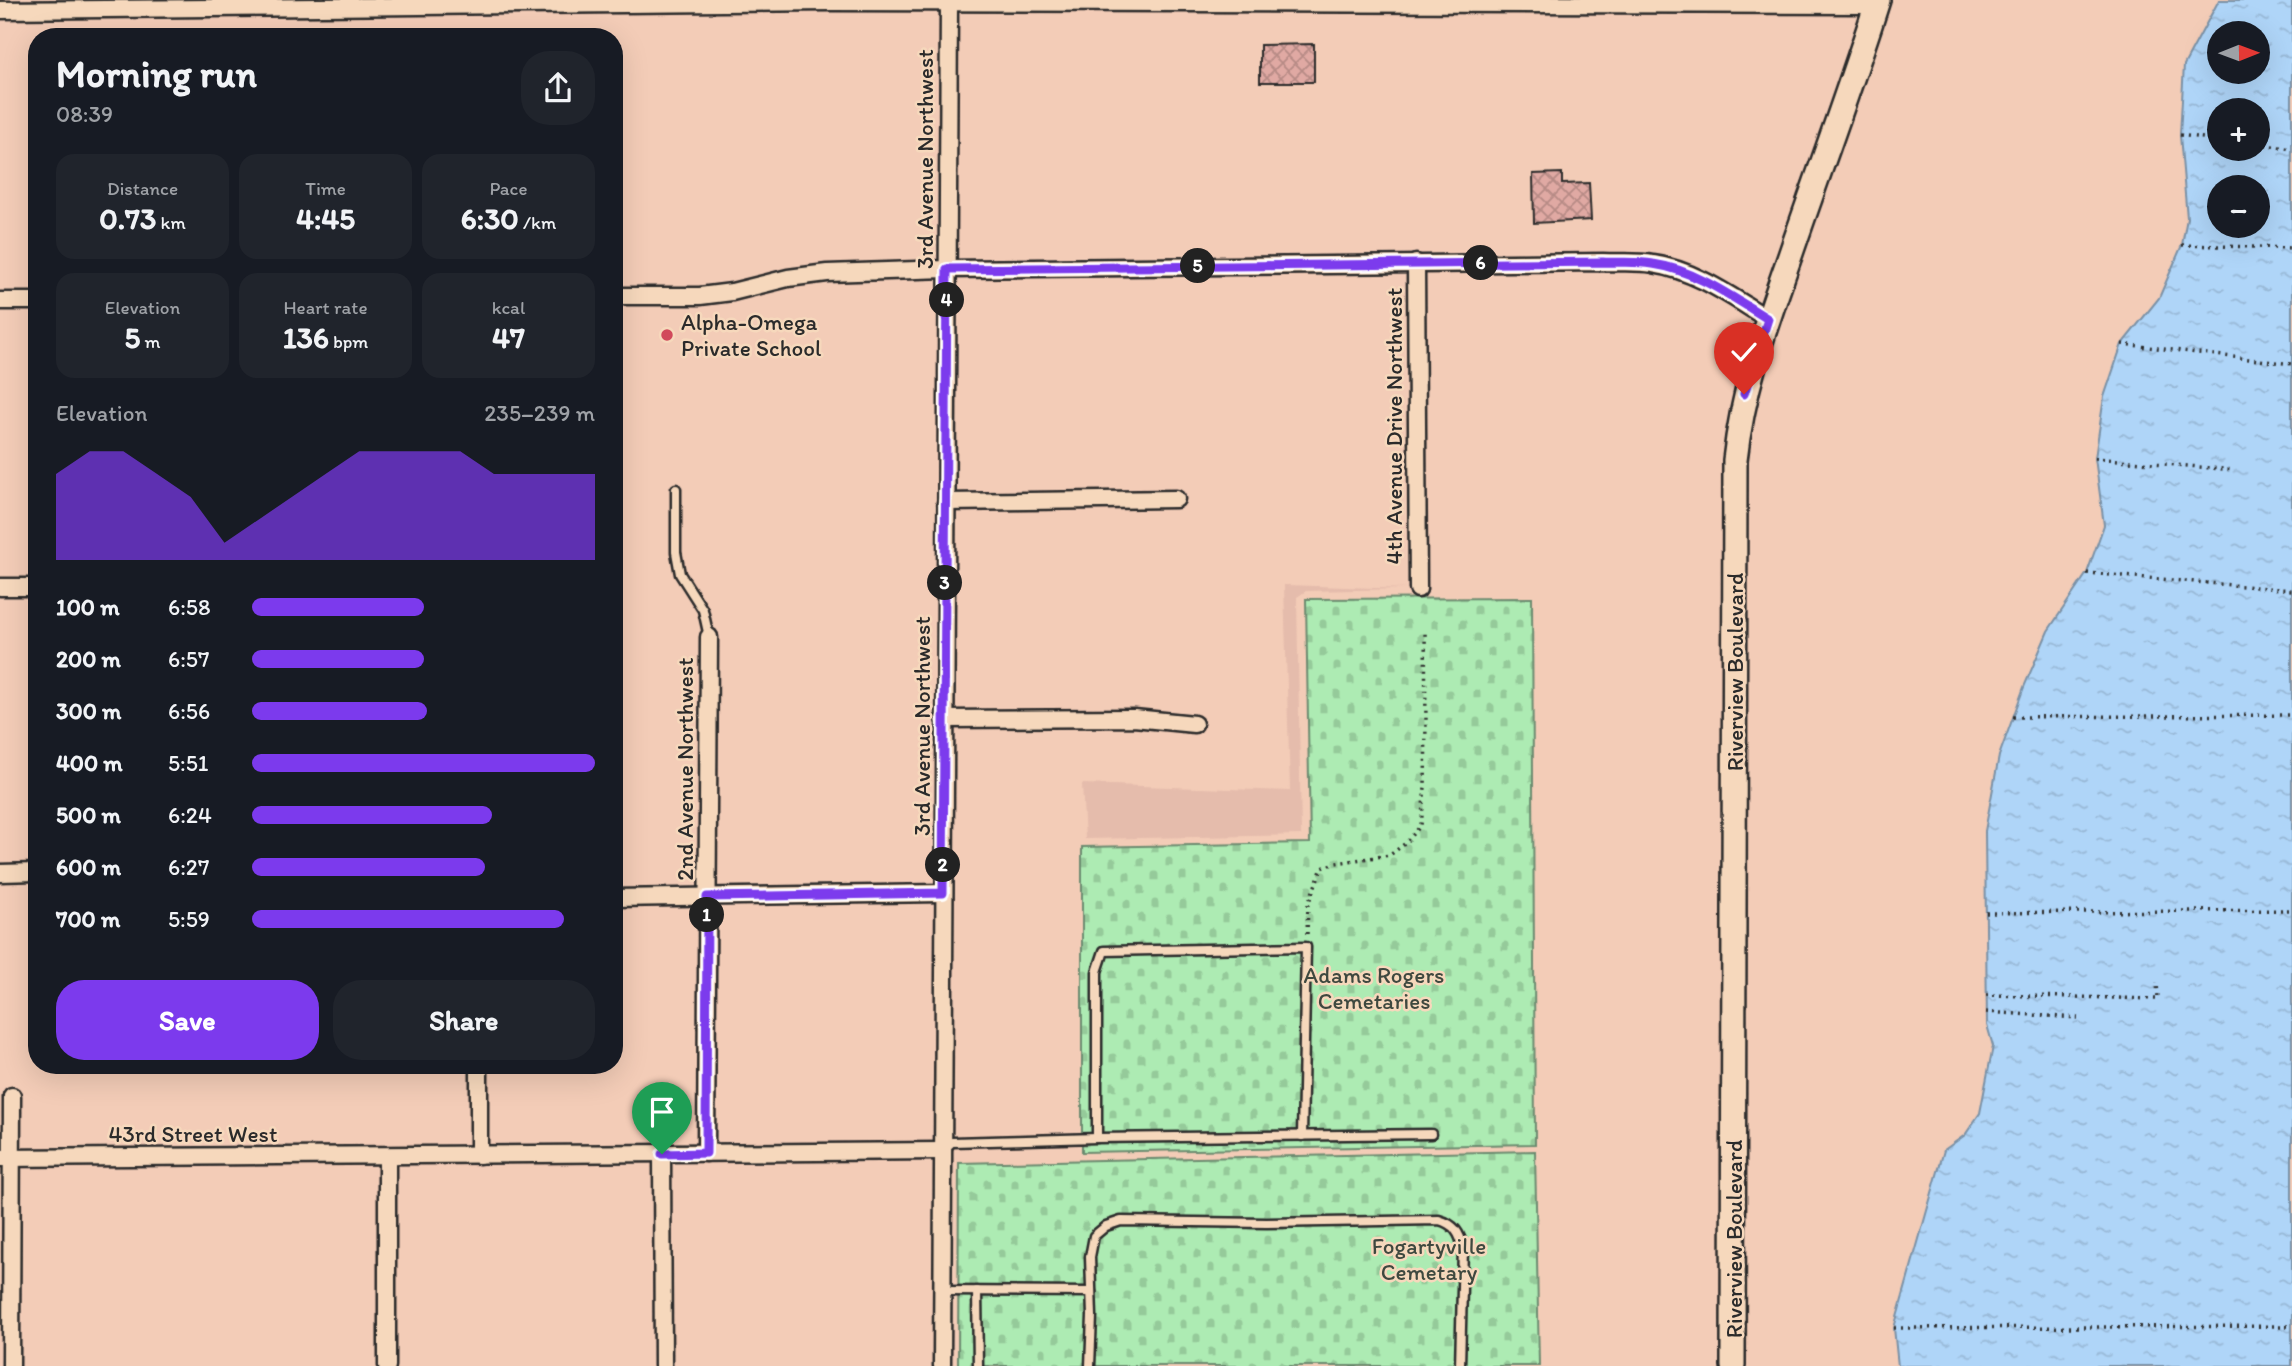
<!DOCTYPE html>
<html lang="en">
<head>
<meta charset="utf-8">
<style>
	:root { --surface:#171b24; --page:#20242c; --text:#f1f3f6; --muted:#9ea1a6; --accent:#7c3aed }
	body { margin:0; font-family:Itim,sans-serif; background:var(--page); color:var(--text); height:100vh; display:flex; flex-direction:column; font-size:26px; white-space:nowrap }
	* { box-sizing:border-box; margin:0 }
	p { font-size:23px; color:var(--muted) }
	.icon { flex:none; width:38px; height:38px; fill:none; stroke:currentColor; stroke-width:2; stroke-linecap:round; stroke-linejoin:round }
	.map { position:relative; flex:1; overflow:hidden }
	.side { position:absolute; left:28px; top:28px; width:595px; height:1046px; display:flex; flex-direction:column; background:var(--surface); border-radius:28px; box-shadow:0 7px 28px #0002 }
	.side>* { flex:none }
	.needle { width:46px; rotate:89deg }
	.fabs { position:absolute; left:2207px; top:21px; display:grid; gap:14px }
	.fabs a { display:grid; place-items:center; width:63px; height:63px; border-radius:50%; background:var(--surface); box-shadow:0 7px 28px #0002; font-size:35px }
	.pin { position:absolute; display:grid; place-items:center; width:60px; height:60px; color:#fff; margin:-72px -30px; border-radius:50% 50% 50% 0; rotate:-45deg; box-shadow:0 0 7px #0007 }
	.pin .icon { rotate:45deg }
	.km { position:absolute; width:35px; height:35px; margin:-18px; border-radius:50%; background:#222; color:#fff; font-size:19px; line-height:35px; text-align:center }
	.round { display:grid; place-items:center; flex:none; width:74px; height:74px; border-radius:28px; background:var(--page) }
	.head { display:flex; align-items:center; justify-content:space-between; height:119px; padding:0 28px }
	h1 { font-size:38px; font-weight:700; line-height:52px }
	.stats { display:grid; grid-template-columns:repeat(3,1fr); gap:10px; height:119px; padding:7px 28px }
	.stats div { display:grid; align-content:center; border-radius:18px; background:var(--page); text-align:center }
	.stats b { font-size:30px; font-weight:700 }
	.stats small { font-size:19px; font-weight:400 }
	.stats p { font-size:19px }
	.chart { height:196px; padding:14px 28px }
	.chart p { display:flex; justify-content:space-between }
	.chart svg { width:100%; height:126px; margin-top:7px; fill:var(--accent); opacity:.7 }
	.cta { display:flex; gap:14px; margin-top:auto; padding:14px 28px }
	.cta a { flex:1; height:80px; border-radius:28px; background:var(--accent); color:#fff; font-size:28px; font-weight:700; line-height:80px; text-align:center }
	.cta a+a { background:var(--page); color:var(--text) }
	ul { padding:0 28px; list-style:none; font-size:23px }
	li { display:grid; grid-template-columns:112px 84px 1fr; align-items:center; height:52px }
	li i { height:18px; border-radius:9px; background:var(--accent) }
	.map>svg:first-child { display:block }
	.built { fill:#e5bcac }
	.cemetery { fill:url(#cemetery-stones); stroke:#6c8b6f; stroke-width:2 }
	.water { fill:url(#water-ripples); stroke:#7a91a6; stroke-width:2; fill-rule:evenodd }
	.building { fill:url(#building-cross-hatch); stroke:#2b2b2b; stroke-width:2 }
	.lines { fill:none; stroke-linecap:round; stroke-linejoin:round }
	.lane-casing { stroke:#2b2b2b; stroke-width:13 }
	.street-casing { stroke:#2b2b2b; stroke-width:21 }
	.secondary-casing { stroke:#2b2b2b; stroke-width:28 }
	.path { stroke:#2b2b2b; stroke-width:3.5; stroke-dasharray:2 5; stroke-linecap:butt }
	.lane { stroke:#f6d8bc; stroke-width:8 }
	.street { stroke:#f6d8bc; stroke-width:16 }
	.secondary { stroke:#f6d8bc; stroke-width:23 }
	.route-casing { stroke:#fff; stroke-width:14 }
	.route { stroke:#7c3aed; stroke-width:9 }
	.poi-dot { fill:#d1495b; stroke:#f6d8bc; stroke-width:2.5 }
	.labels { text-anchor:middle; stroke-width:5; stroke-linejoin:round; paint-order:stroke }
	.street-label { font-size:23px; fill:#2b2b2b; stroke:#f6d8bc }
	.poi-label { font-size:23px; fill:#2b2b2b; stroke:#f6d8bc; text-anchor:start }
	.park-label { font-size:23px; fill:#3e483f; stroke:#f6d8bc }
</style>
</head>
<body>
<div class="map">
<svg width="2292" height="1366" viewBox="0 0 2292 1366">
	<defs>
		<pattern id="cemetery-stones" width="16" height="16" patternUnits="userSpaceOnUse" patternTransform="scale(1.75)"><rect width="16" height="16" fill="#adebb3"/><path d="M2 7V4a2 2 0 0 1 4 0v3zM10 15v-3a2 2 0 0 1 4 0v3z" fill="#95ca9a"/></pattern>
		<pattern id="water-ripples" width="26" height="14" patternUnits="userSpaceOnUse" patternTransform="scale(1.75)"><rect width="26" height="14" fill="#afd5f8"/><path d="M2 4q2-2 4 0t4 0M15 11q2-2 4 0t4 0" fill="none" stroke="#97b7d5"/></pattern>
		<pattern id="building-cross-hatch" width="8" height="8" patternUnits="userSpaceOnUse" patternTransform="scale(1.75)"><rect width="8" height="8" fill="#e0a9a3"/><path d="M0 0l8 8M0 8l8-8" fill="none" stroke="#b68a85"/></pattern>
	</defs>
	<rect width="100%" height="100%" fill="#f3ccb7"/>
	<filter id="ink" filterUnits="userSpaceOnUse"><feTurbulence type="fractalNoise" baseFrequency=".0143" numOctaves="2"/><feDisplacementMap in="SourceGraphic" scale="14" xChannelSelector="R" yChannelSelector="G"/><feConvolveMatrix kernelMatrix="1 2 1 2 8 2 1 2 1" color-interpolation-filters="sRGB"/></filter>
	<g filter="url(#ink)">
		<path class="built" d="M1284 585 1407 589 1306 591 1297 597 1301 835 1085 839 1082 784 1290 791Z"/>
		<g class="cemetery">
			<path d="M1532 598 1535 1144 1082 1152V847L1310 843 1306 599Z"/>
			<path d="M1535 1151 1539 1366H958L959 1163Z"/>
		</g>
		<path class="water" d="M2219 0H2292V1366H1898L1894 1328 1944 1150 1965 1135 1980 1113 1993 1046 1987 1025 1985 831 1999 756 2024 687 2048 631 2087 573 2104 525 2095 458 2104 397 2122 344 2159 298 2182 245 2187 218 2180 135 2184 65ZM2219 33H2258V72H2219ZM2219 110H2258V149H2219ZM2219 187H2258V226H2219Z"/>
		<g class="building">
			<path d="M1314 44V82H1260V45Z"/>
			<path d="M1562 173V184L1589 183 1591 220 1534 223 1533 174Z"/>
		</g>
		<g class="lines">
			<g class="lane-casing">
				<g id="lane">
					<path d="M676 489V552L680 574 703 610 709 637"/>
					<path d="M1097 1138V972L1104 951 1306 947 1302 1136"/>
					<path d="M944 1149 952 1142 1097 1138 1431 1134"/>
					<path d="M942 1291 1091 1292"/>
					<path d="M977 1291 978 1366"/>
					<path d="M1090 1366 1092 1316 1090 1257 1094 1236 1106 1226 1121 1221 1267 1223 1439 1220C1454 1224 1460 1233 1463 1248L1460 1366"/>
				</g>
			</g>
			<g class="street-casing">
				<g id="street">
					<path d="M0 10 831 2 1877 5"/>
					<path d="M1416 263 1418 589"/>
					<path d="M614 296H700L732 292 788 278 827 273 947 269 1603 262C1620 263 1637 261 1653 264 1695 270 1732 297 1768 319"/>
					<path d="M0 301H37"/>
					<path d="M946 502 1176 499"/>
					<path d="M0 587H37"/>
					<path d="M944 719 1134 718 1194 724"/>
					<path d="M0 873 37 872"/>
					<path d="M614 898 943 893"/>
					<path d="M706 1153 709 637"/>
					<path d="M662 1154 663 1366"/>
					<path d="M479 1155V1066"/>
					<path d="M0 1158 942 1151"/>
					<path d="M11 1366 12 1096"/>
					<path d="M387 1366V1156"/>
					<path d="M942 1366 949 2"/>
				</g>
			</g>
			<g class="secondary-casing">
				<path id="secondary" d="M1733 1366 1735 460C1743 387 1766 325 1790 256 1819 171 1851 86 1878 0"/>
			</g>
			<g class="path">
				<path d="M2180 135 2219 140"/>
				<path d="M2258 144 2292 149"/>
				<path d="M2182 245 2292 248"/>
				<path d="M2122 344 2292 364"/>
				<path d="M2095 458 2234 470"/>
				<path d="M2087 573 2292 590"/>
				<path d="M2013 717 2292 715"/>
				<path d="M1986 913 2292 910"/>
				<path d="M1307 934 1308 904 1322 868 1336 863 1390 855 1407 842 1421 825 1425 787 1426 722 1425 631"/>
				<path d="M1986 995 2158 999 2157 982"/>
				<path d="M1986 1012 2078 1018"/>
				<path d="M1894 1328 2292 1326"/>
			</g>
			<use href="#lane" class="lane"/>
			<use href="#street" class="street"/>
			<use href="#secondary" class="secondary"/>
		</g>
	</g>
	<g class="lines" filter="url(#ink)">
		<g class="route-casing">
			<path id="route" d="M662 1154 706 1153 707 897 943 893 947 269 1603 262C1620 263 1637 261 1653 264 1695 270 1732 297 1768 319L1744 394"/>
		</g>
		<use href="#route" class="route"/>
	</g>
	<circle class="poi-dot" cx="667" cy="335" r="7"/>
	<g class="labels">
		<g class="street-label">
			<text transform="translate(925 159) rotate(-90)" y="8">3rd Avenue Northwest</text>
			<text transform="translate(1394 426) rotate(-90)" y="8">4th Avenue Drive Northwest</text>
			<text transform="translate(1735 672) rotate(-90)" y="8">Riverview Boulevard</text>
			<text transform="translate(922 726) rotate(-90)" y="8">3rd Avenue Northwest</text>
			<text transform="translate(685 769) rotate(-90)" y="8">2nd Avenue Northwest</text>
			<text x="193" y="1142">43rd Street West</text>
			<text transform="translate(1734 1239) rotate(-90)" y="8">Riverview Boulevard</text>
		</g>
		<g class="poi-label">
			<text x="681" y="330">Alpha-Omega<tspan x="681" dy="26">Private School</tspan></text>
		</g>
		<g class="park-label">
			<text x="1374" y="983">Adams Rogers<tspan x="1374" dy="26">Cemetaries</tspan></text>
			<text x="1429" y="1254">Fogartyville<tspan x="1429" dy="26">Cemetary</tspan></text>
		</g>
	</g>
</svg>
<div class="fabs">
<a><svg class="needle" viewBox="-14 -14 28 28"><path d="M0-13l5 13h-10z" fill="#e53935"/><path d="M0 13l5-13h-10z" fill="#9ea1a6"/></svg></a>
<a>+</a>
<a>−</a>
</div>
<div class="pin" style="left:662px;top:1154px;background:#1e9e55"><svg class="icon" aria-label="arrive" viewBox="0 0 24 24"><path d="M6 21V4h12l-3 4 3 4H6"/></svg></div>
<div class="pin" style="left:1744px;top:394px;background:#d93025"><svg class="icon" aria-label="check" viewBox="0 0 24 24"><path d="M5 12l5 5 9-10"/></svg></div>
<b class="km" style="left:707px;top:915px">1</b>
<b class="km" style="left:943px;top:865px">2</b>
<b class="km" style="left:945px;top:583px">3</b>
<b class="km" style="left:947px;top:300px">4</b>
<b class="km" style="left:1198px;top:266px">5</b>
<b class="km" style="left:1481px;top:263px">6</b>
<section class="side">
<div class="head"><div><h1>Morning run</h1><p>08:39</p></div><a class="round"><svg class="icon" aria-label="share" viewBox="0 0 24 24"><path d="M12 15V3M7 8l5-5 5 5M5 13v7h14v-7"/></svg></a></div>
<div class="stats">
<div><p>Distance</p><b>0.73<small> km</small></b></div>
<div><p>Time</p><b>4:45</b></div>
<div><p>Pace</p><b>6:30<small> /km</small></b></div>
</div>
<div class="stats">
<div><p>Elevation</p><b>5<small> m</small></b></div>
<div><p>Heart rate</p><b>136<small> bpm</small></b></div>
<div><p>kcal</p><b>47</b></div>
</div>
<div class="chart"><p><span>Elevation</span>235–239 m</p>
<svg viewBox="0 0 160 44" preserveAspectRatio="none"><path d="M0 44V14L10 6L20 6L30 14L40 22L50 38L60 30L70 22L80 14L90 6L100 6L110 6L120 6L130 14L140 14L150 14L160 14V44z"/></svg>
</div>
<ul>
<li><b>100 m</b>6:58<i style="width:50%"></i></li>
<li><b>200 m</b>6:57<i style="width:50%"></i></li>
<li><b>300 m</b>6:56<i style="width:51%"></i></li>
<li><b>400 m</b>5:51<i style="width:100%"></i></li>
<li><b>500 m</b>6:24<i style="width:70%"></i></li>
<li><b>600 m</b>6:27<i style="width:68%"></i></li>
<li><b>700 m</b>5:59<i style="width:91%"></i></li>
</ul>
<div class="cta"><a>Save</a><a>Share</a></div>
</section>
</div>
</body>
</html>
